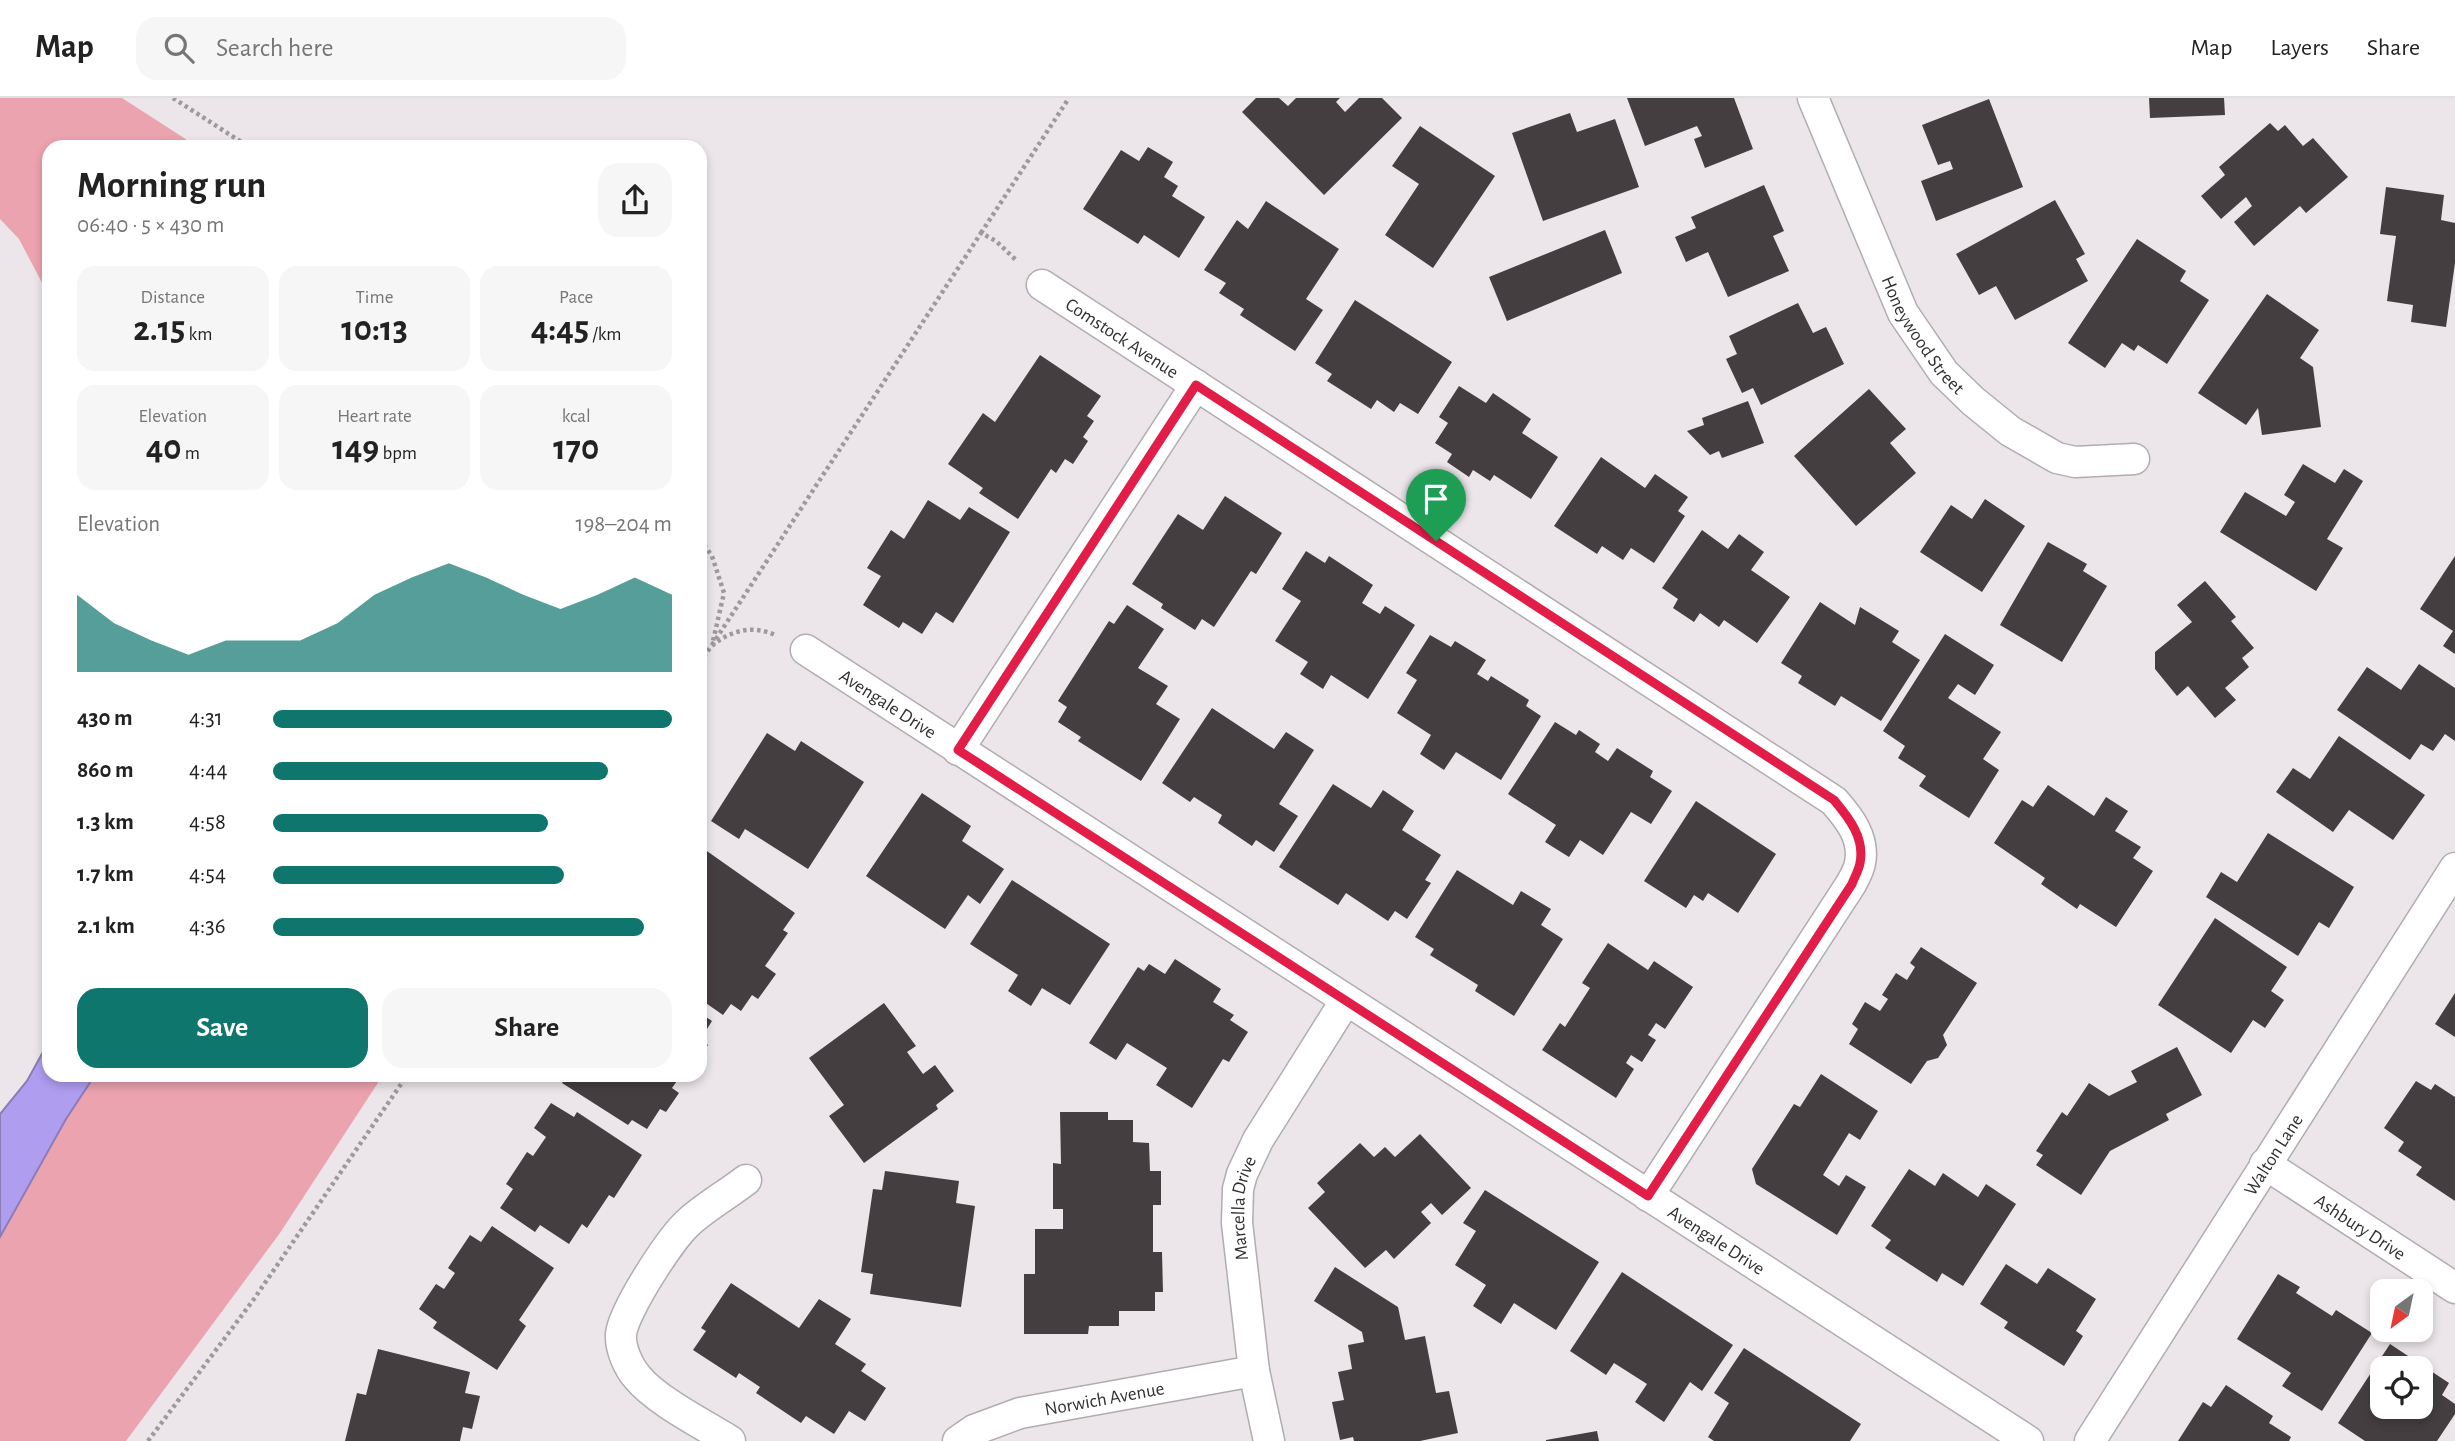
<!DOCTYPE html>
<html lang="en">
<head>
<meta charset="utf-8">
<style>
	:root { --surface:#fff; --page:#f6f6f6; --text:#222; --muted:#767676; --line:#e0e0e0; --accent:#0f766e }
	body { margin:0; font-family:"Alegreya Sans",sans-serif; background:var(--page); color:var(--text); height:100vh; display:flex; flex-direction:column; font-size:26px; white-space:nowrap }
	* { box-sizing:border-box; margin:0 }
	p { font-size:23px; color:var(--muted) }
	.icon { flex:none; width:38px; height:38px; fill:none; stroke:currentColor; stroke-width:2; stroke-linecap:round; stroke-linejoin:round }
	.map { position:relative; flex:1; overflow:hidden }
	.drawer { position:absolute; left:42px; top:42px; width:665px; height:942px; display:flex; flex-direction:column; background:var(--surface); border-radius:21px; box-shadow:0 4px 10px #0003 }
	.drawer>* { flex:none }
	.needle { width:46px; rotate:213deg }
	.tools { position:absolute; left:2370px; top:1181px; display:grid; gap:14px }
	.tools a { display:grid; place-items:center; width:63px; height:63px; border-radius:14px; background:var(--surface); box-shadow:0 4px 10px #0003; font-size:35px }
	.pin { position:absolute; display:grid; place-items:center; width:60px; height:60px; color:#fff; margin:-72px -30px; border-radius:50% 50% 50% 0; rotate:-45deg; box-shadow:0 0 7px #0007 }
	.pin .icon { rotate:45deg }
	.round { display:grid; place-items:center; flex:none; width:74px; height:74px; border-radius:21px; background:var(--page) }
	.overview { display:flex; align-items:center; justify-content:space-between; height:119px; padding:0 35px }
	h1 { font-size:38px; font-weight:600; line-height:52px }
	.stats { display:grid; grid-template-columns:repeat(3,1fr); gap:10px; height:119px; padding:7px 35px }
	.stats div { display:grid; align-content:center; border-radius:18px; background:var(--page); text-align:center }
	.stats b { font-size:35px; font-weight:600 }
	.stats small { font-size:19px; font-weight:400 }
	.stats p { font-size:19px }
	.chart { height:196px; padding:14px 35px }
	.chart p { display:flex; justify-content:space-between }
	.chart svg { width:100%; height:126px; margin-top:7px; fill:var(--accent); opacity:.7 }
	.button { display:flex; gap:14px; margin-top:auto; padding:14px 35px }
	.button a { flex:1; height:80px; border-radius:21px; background:var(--accent); color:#fff; font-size:28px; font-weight:600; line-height:80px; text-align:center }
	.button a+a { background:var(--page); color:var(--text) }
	ul { padding:0 35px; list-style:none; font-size:23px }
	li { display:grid; grid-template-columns:112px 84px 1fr; align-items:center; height:52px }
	li i { height:18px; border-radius:9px; background:var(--accent) }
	header { display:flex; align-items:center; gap:42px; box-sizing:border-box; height:98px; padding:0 35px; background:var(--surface); border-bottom:2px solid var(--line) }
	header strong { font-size:33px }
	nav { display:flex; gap:38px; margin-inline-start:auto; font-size:24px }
	.search { width:490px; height:63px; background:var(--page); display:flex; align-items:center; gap:18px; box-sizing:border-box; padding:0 24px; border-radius:21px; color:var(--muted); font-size:26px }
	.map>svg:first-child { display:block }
	.green { fill:#eba3af }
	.water { fill:#af9ef0; stroke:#8a7db7; stroke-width:2 }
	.building { fill:#443e41; fill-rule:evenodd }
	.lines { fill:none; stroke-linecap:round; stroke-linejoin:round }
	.minor-casing { stroke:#b2acb1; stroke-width:33 }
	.path { stroke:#9e999d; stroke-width:4.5; stroke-dasharray:3.5 3.5; stroke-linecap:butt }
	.minor { stroke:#fff; stroke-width:30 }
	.route-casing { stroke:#fff; stroke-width:14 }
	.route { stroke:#e11d48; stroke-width:9 }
	.labels { text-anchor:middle; stroke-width:7; stroke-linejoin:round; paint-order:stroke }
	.street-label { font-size:19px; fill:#322f31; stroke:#fff }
</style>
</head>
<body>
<header>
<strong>Map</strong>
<div class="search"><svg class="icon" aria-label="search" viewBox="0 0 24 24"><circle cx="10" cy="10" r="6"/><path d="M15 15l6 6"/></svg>Search here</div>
<nav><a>Map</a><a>Layers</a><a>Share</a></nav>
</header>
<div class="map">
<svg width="2455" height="1343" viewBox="0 0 2455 1343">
	<rect width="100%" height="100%" fill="#ece6eb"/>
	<g class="green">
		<path d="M0 0H122L198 49H49V198L19 141 0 121Z"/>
		<path d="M95 977H383L280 1135 126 1343H0V1139L66 1021Z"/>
	</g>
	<path class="water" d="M49 943V976L95 977 66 1021 0 1139V1016L27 983Z"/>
	<g class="building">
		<path d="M1256 0H1279L1288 8 1296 0H1340L1336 4 1345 14 1359 0H1382L1402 20 1324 97 1242 14Z"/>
		<path d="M1627 0H1734L1753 51 1705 70 1694 41 1702 38 1697 28 1645 48Z"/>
		<path d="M2149 0H2224L2225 17 2150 20Z"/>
		<path d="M1989 1 2023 89 1936 123 1921 83 1953 71 1950 63 1938 67 1922 27Z"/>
		<path d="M1570 15 1577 34 1615 21 1639 89 1543 123 1512 35Z"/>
		<path d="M2270 25 2278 33 2285 27 2303 48 2313 40 2348 79 2306 115 2300 108 2254 148 2234 124 2252 108 2246 99 2221 121 2201 98 2225 77 2219 69Z"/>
		<path d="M1420 28 1495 78 1433 170 1385 137 1419 86 1392 68Z"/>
		<path d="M1148 49 1173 64 1164 79 1178 88 1172 98 1205 119 1179 160 1144 137 1138 146 1083 111 1121 52 1139 63Z"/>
		<path d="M1764 87 1784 133 1773 138 1789 173 1728 199 1708 154 1686 164 1675 139 1696 130 1691 119Z"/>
		<path d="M2386 89 2444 97 2441 122 2455 125V165L2446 229 2411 224 2413 207 2387 203 2396 138 2380 136Z"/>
		<path d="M2055 102 2085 156 2076 161 2088 183 2015 222 1996 188 1979 197 1956 156Z"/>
		<path d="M1266 103 1339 151 1306 201 1323 212 1295 253 1240 217 1244 211 1219 195 1226 185 1204 172 1237 122 1248 131Z"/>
		<path d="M1605 132 1622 175 1507 223 1489 179Z"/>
		<path d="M2137 141 2186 173 2180 183 2209 202 2167 266 2138 247 2134 253 2122 245 2105 270 2068 245Z"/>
		<path d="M2267 196 2319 232 2300 260 2313 269 2321 329 2262 337 2258 310 2246 327 2198 295Z"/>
		<path d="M1355 202 1452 264 1418 316 1400 305 1394 314 1377 302 1371 311 1327 283 1332 276 1315 265Z"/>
		<path d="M1798 205 1813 235 1826 229 1844 266 1761 307 1753 290 1742 295 1726 261 1737 256 1729 238Z"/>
		<path d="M1040 257 1101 298 1087 318 1094 323 1083 339 1088 343 1073 366 1065 361 1056 375 1051 371 1018 421 979 395 983 390 948 366 983 315 995 324Z"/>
		<path d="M1459 288 1486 305 1493 295 1531 321 1522 335 1558 359 1531 401 1494 377 1490 383 1473 372 1469 379 1447 364 1452 356 1435 345 1448 325 1439 319Z"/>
		<path d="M1869 291 1906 331 1890 345 1916 375 1856 428 1794 358Z"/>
		<path d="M1748 303 1764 345 1722 360 1719 353 1710 357 1687 333 1704 327 1702 320Z"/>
		<path d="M1601 359 1645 390 1655 376 1688 399 1678 413 1685 418 1654 465 1631 450 1623 462 1602 448 1597 456 1554 428Z"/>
		<path d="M2303 366 2335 385 2344 371 2363 383 2327 441 2343 450 2316 493 2220 434 2245 394 2286 418 2295 404 2284 397Z"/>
		<path d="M1225 398 1282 435 1256 476 1251 473 1214 529 1202 521 1195 532 1161 510 1163 506 1132 486 1178 416 1203 432Z"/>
		<path d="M1985 401 2025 428 1982 494 1920 454 1951 407 1972 421Z"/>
		<path d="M928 402 960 422 969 409 1010 434 953 525 936 514 922 536 903 524 899 530 863 507 881 478 867 470 891 432 904 441Z"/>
		<path d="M1702 432 1728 451 1739 436 1764 454 1751 472 1790 499 1757 545 1724 522 1719 529 1700 515 1694 524 1673 510 1678 501 1662 490Z"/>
		<path d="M2048 444 2087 466 2083 473 2107 488 2062 564 2000 527Z"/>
		<path d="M1306 453 1325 465 1329 458 1373 487 1362 505 1380 516 1385 508 1415 527 1368 601 1331 577 1323 591 1300 576 1308 564 1275 543 1301 503 1282 491Z"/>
		<path d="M2455 458V556L2443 548 2453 533 2420 511Z"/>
		<path d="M2205 483 2236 519 2231 523 2254 550 2242 560 2249 569 2225 590 2236 602 2215 620 2188 588 2177 598 2155 571V554L2192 524 2177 507Z"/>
		<path d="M1820 504 1855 527 1860 509 1899 533 1892 544 1920 562 1881 623 1841 598 1835 608 1798 585 1802 578 1781 565Z"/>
		<path d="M1127 507 1164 531 1138 570 1168 588 1156 606 1180 621 1141 683 1078 643 1081 639 1058 624 1067 609 1058 603 1109 523 1114 526Z"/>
		<path d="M1945 536 1994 567 1975 597 1958 586 1948 600 2001 634 1983 661 1999 672 1969 720 1919 688 1926 678 1898 660 1905 648 1883 633Z"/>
		<path d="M1430 537 1451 549 1455 543 1486 562 1477 576 1488 583 1491 578 1529 602 1526 608 1541 618 1501 682 1456 654 1444 672 1420 656 1431 637 1397 615 1417 582 1406 575Z"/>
		<path d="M2419 566 2455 590V643L2445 636 2433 653 2421 646 2410 662 2337 612 2367 569 2401 592Z"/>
		<path d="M1212 610 1274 651 1286 634 1314 652 1279 706 1298 718 1274 754 1256 742 1252 748 1218 725 1222 717 1194 699 1190 704 1162 685Z"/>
		<path d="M1555 624 1576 637 1579 632 1600 646 1595 654 1608 663 1617 650 1653 673 1650 679 1672 693 1651 726 1631 714 1603 757 1580 742 1569 759 1545 744 1556 727 1508 696Z"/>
		<path d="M767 635 795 653 801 643 864 684 808 771 745 731 739 741 711 723Z"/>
		<path d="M2339 638 2425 697 2393 742 2349 712 2333 734 2276 694 2293 670 2310 681Z"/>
		<path d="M1333 686 1371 710 1383 692 1414 713 1402 732 1441 757 1425 782 1431 785 1407 821 1395 813 1388 823 1346 795 1338 807 1279 769Z"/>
		<path d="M2048 687 2094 718 2106 699 2128 713 2115 733 2141 749 2133 760 2153 773 2116 829 2080 806 2077 811 2041 786 2045 780 1994 745 2022 702 2033 709Z"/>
		<path d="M922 695 971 728 962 743 1004 771 980 806 968 797 945 831 866 778Z"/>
		<path d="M1696 703 1776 756 1738 815 1708 795 1703 803 1694 797 1686 810 1644 783Z"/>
		<path d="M2268 735 2354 789 2329 830 2319 824 2298 858 2206 799 2221 774 2237 784Z"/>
		<path d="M704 751 795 815 783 832 788 835 765 868 776 876 758 901 752 897 741 913 731 906 723 917 700 901V757Z"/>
		<path d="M1457 772 1513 807 1521 793 1551 811 1541 827 1563 841 1514 918 1475 893 1478 887 1430 857 1434 851 1415 839Z"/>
		<path d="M1012 782 1110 846 1070 907 1042 890 1031 908 1008 893 1018 877 970 846Z"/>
		<path d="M2215 820 2287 869 2271 893 2284 902 2265 930 2253 922 2231 955 2158 907Z"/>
		<path d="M1608 845 1648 872 1654 863 1693 889 1665 931 1656 925 1648 937 1656 942 1642 964 1631 957 1626 965 1634 971 1616 1000 1542 952 1560 925 1565 929 1590 890 1582 885Z"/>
		<path d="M1921 849 1977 885 1943 937 1947 947 1938 960 1927 963 1911 986 1849 946 1858 931 1852 926 1865 904 1880 913 1888 901 1882 897 1896 875 1907 882 1915 869 1910 865Z"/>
		<path d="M1175 861 1221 891 1213 904 1234 917 1230 922 1248 934 1229 964 1223 961 1192 1010 1156 987 1167 970 1127 945 1116 962 1089 945 1138 869 1144 873 1149 866 1165 876Z"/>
		<path d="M2455 895V939L2435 926Z"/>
		<path d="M884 905 916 948 907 954 923 976 935 967 954 993 936 1007 938 1011 864 1065 829 1018 844 1007 809 960Z"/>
		<path d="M700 915 712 923 700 942 708 947 700 958Z"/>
		<path d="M2177 949 2202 997 2166 1016 2169 1022 2110 1053 2081 1097 2036 1067 2043 1057 2036 1053 2062 1014 2067 1018 2089 985 2109 998 2137 984 2131 973Z"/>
		<path d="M563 976H688L686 980 681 977 672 990 679 995 666 1014 660 1011 647 1031 632 1022 628 1027 562 985 566 978Z"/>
		<path d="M1821 976 1878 1013 1860 1042 1849 1035 1823 1077 1839 1088 1846 1077 1866 1089 1837 1137 1756 1086 1752 1071 1794 1006 1800 1009Z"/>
		<path d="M2416 983 2431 992 2435 986 2455 999V1103L2416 1077 2422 1069 2398 1053 2404 1044 2384 1030Z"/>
		<path d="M551 1005 574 1019 577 1014 642 1057 614 1100 609 1097 587 1130 582 1126 569 1146 540 1127 535 1134 500 1110 513 1091 506 1086 527 1054 533 1058 546 1039 534 1030Z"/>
		<path d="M1060 1014H1108V1022H1133V1044L1149 1045 1150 1073H1161V1107H1153V1154H1162L1163 1194H1155V1213H1119V1228H1089L1088 1236H1024V1176H1035V1131H1063V1111H1053V1065L1061 1066Z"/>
		<path d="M1420 1036 1471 1090 1442 1117 1431 1105 1421 1114 1431 1125 1394 1161 1386 1152 1365 1170 1308 1110 1325 1094 1317 1085 1360 1045 1374 1059 1385 1049 1395 1059Z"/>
		<path d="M1909 1071 1935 1088 1943 1075 1978 1099 1986 1086 2016 1106 1963 1188 1942 1175 1937 1184 1885 1150 1891 1142 1871 1128Z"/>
		<path d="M885 1073 959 1083 956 1105 975 1108 961 1209 870 1196 873 1176 861 1174 873 1091 882 1092Z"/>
		<path d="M1485 1092 1599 1164 1556 1232 1514 1205 1501 1226 1473 1208 1486 1187 1455 1167 1476 1133 1463 1125Z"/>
		<path d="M492 1128 554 1170 519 1222 526 1228 497 1272 433 1230 437 1224 419 1211 436 1186 444 1191 455 1175 448 1170 470 1137 481 1144Z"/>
		<path d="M2006 1166 2037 1186 2048 1170 2096 1201 2076 1233 2083 1238 2064 1268 2004 1230 2008 1224 1980 1206Z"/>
		<path d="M1335 1169 1398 1209 1405 1242 1425 1238 1436 1295 1449 1293 1458 1335 1420 1343H1354L1353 1339 1340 1342 1332 1304 1344 1302 1338 1274 1352 1271 1348 1247 1364 1244 1362 1234 1314 1203Z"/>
		<path d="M1622 1174 1733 1247 1702 1293 1690 1284 1664 1324 1635 1304 1647 1286 1614 1265 1606 1277 1570 1253Z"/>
		<path d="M2278 1176 2300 1189 2296 1195 2332 1218 2336 1212 2372 1235 2322 1313 2282 1288 2291 1275 2237 1241Z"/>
		<path d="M731 1185 799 1230 819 1201 851 1221 835 1246 866 1266 861 1273 886 1290 865 1323 849 1313 834 1336 806 1318 801 1325 756 1295 760 1289 739 1275 736 1280 693 1252 706 1233 701 1230Z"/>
		<path d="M2390 1246 2449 1285 2442 1297 2455 1306V1316L2437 1343H2365L2338 1325ZM2382 1270H2420V1309H2382Z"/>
		<path d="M1744 1250 1861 1326 1850 1343H1714L1708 1339 1729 1305 1714 1295Z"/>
		<path d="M378 1251 470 1274 465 1295 480 1298 472 1331 463 1329 460 1343H345L357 1295 366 1297Z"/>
		<path d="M2226 1287 2273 1318 2269 1325 2291 1339 2289 1343H2178L2203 1304 2211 1309Z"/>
		<path d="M1597 1333 1599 1343H1546V1342Z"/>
	</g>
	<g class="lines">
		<g class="minor-casing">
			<g id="minor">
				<path id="s1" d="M1813 0 1903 215 1944 275 1973 303 2010 333 2057 360 2075 364 2134 361"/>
				<path id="s2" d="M1042 187 1834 703C1849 720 1865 740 1860 765 1859 772 1854 780 1851 786L1648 1098"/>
				<path id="s3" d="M806 552 2028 1343"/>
				<path d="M958 652 1196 287"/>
				<path id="s4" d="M2265 1066 2455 1190"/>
				<path d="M730 1343C703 1326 657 1303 638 1280 628 1269 620 1250 621 1236 624 1212 671 1139 690 1123 707 1108 728 1096 746 1082"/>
				<path id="s5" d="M958 1343 974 1332 1020 1315 1254 1273"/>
				<path id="s6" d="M1269 1343 1254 1273 1237 1125 1238 1091 1242 1076 1258 1042 1346 902"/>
				<path id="s7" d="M2090 1343 2455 770"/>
			</g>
		</g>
		<g class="path">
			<path d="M173 0 249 49"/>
			<path d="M981 135 1069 0"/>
			<path d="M700 441 712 458 724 495 713 543"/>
			<path d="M712 547 981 135 996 143 1017 163"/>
			<path d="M700 565C704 560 708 551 713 547 731 532 754 527 775 537"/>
			<path d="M148 1343 254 1201 408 976"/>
		</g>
		<use href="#minor" class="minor"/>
	</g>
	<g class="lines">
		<g class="route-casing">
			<path id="route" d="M1196 287 1834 702C1849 720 1865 740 1860 765 1859 772 1854 780 1852 786L1648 1098 958 652Z"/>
		</g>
		<use href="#route" class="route"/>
	</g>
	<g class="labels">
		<g class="street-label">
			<text dy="7" stroke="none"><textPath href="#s1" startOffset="262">Honeywood Street</textPath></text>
			<text dy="7" stroke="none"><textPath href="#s2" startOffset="96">Comstock Avenue</textPath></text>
			<text dy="7" stroke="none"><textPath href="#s3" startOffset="98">Avengale Drive</textPath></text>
			<text dy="7" stroke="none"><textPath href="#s7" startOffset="340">Walton Lane</textPath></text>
			<text dy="7" stroke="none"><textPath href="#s6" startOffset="236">Marcella Drive</textPath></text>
			<text dy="7" stroke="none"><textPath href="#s4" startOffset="114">Ashbury Drive</textPath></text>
			<text dy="7" stroke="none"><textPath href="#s3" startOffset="1085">Avengale Drive</textPath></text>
			<text dy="7" stroke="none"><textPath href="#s5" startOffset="154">Norwich Avenue</textPath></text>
		</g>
	</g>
</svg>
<div class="tools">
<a><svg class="needle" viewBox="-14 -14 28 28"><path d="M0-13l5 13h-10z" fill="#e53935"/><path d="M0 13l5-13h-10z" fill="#767676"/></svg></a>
<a><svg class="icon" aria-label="locate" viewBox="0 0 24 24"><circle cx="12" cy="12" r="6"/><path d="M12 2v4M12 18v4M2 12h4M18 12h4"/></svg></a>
</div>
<div class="pin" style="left:1436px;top:443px;background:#1e9e55"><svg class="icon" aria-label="arrive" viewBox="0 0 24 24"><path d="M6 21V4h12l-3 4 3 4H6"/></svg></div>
<section class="drawer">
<div class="overview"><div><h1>Morning run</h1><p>06:40 · 5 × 430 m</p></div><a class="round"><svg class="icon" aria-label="share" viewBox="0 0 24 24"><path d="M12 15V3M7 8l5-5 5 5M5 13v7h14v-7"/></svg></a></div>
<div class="stats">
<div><p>Distance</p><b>2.15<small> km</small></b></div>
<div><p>Time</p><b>10:13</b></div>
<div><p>Pace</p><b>4:45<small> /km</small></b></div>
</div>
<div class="stats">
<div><p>Elevation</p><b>40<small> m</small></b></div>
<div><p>Heart rate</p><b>149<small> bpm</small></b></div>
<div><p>kcal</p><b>170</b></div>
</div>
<div class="chart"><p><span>Elevation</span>198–204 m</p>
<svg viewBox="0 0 160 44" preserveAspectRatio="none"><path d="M0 44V17L10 27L20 33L30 38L40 33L50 33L60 33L70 27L80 17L90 11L100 6L110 11L120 17L130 22L140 17L150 11L160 17V44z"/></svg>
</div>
<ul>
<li><b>430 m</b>4:31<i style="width:100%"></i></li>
<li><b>860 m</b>4:44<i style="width:84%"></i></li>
<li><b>1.3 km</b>4:58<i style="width:69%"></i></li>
<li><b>1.7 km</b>4:54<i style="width:73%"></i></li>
<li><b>2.1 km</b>4:36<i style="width:93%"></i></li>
</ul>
<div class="button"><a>Save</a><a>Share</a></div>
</section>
</div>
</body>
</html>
